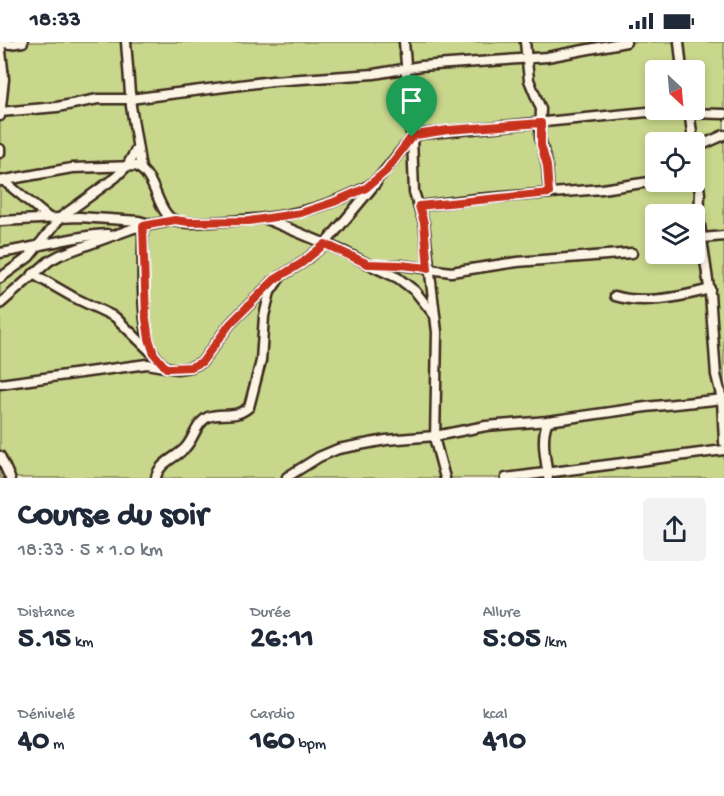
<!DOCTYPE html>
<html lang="fr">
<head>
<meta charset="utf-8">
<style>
	:root { --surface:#fff; --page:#f2f2f3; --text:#1f2937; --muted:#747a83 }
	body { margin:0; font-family:"Gochi Hand",sans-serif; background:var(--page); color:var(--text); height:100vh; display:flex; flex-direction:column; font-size:22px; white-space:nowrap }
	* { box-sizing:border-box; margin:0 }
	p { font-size:20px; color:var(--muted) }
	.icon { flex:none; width:33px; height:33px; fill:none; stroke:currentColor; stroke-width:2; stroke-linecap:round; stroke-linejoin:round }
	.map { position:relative; height:436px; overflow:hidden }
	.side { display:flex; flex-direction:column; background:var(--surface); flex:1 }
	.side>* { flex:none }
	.needle { width:39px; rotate:154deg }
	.tools { position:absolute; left:645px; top:18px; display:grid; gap:12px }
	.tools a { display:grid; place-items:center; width:60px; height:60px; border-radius:6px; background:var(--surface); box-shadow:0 3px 9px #0003; font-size:30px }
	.pin { position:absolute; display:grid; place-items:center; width:51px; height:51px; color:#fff; margin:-62px -26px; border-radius:50% 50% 50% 0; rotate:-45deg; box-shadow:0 0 6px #0007 }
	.pin .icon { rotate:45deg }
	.round { display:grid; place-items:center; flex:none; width:63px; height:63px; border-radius:6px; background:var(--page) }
	.headline { display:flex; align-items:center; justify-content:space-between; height:102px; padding:0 18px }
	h1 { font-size:33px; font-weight:800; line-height:45px }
	.figures { display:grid; grid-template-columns:repeat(3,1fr); gap:9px; height:102px; padding:6px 18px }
	.figures div { display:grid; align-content:center }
	.figures b { font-size:30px; font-weight:800 }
	.figures small { font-size:16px; font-weight:400 }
	.figures p { font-size:16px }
	.status { display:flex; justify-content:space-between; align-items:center; height:42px; padding:0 30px; background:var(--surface); direction:ltr }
	.status svg { height:16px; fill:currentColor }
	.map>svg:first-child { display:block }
	.green { fill:#c8d78b; stroke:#828054; stroke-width:1.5; fill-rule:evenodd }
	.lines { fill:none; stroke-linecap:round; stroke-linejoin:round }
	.street-casing { stroke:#3b2a1e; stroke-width:13 }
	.street { stroke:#fcf5e5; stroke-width:8 }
	.route-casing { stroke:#fff; stroke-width:12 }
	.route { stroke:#c8321e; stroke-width:8 }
</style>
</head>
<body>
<div class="status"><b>18:33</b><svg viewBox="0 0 49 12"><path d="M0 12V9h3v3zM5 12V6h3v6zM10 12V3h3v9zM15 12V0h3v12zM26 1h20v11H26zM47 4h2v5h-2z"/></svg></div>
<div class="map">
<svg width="724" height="436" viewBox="0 0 724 436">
	<rect width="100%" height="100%" fill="#fcf5e5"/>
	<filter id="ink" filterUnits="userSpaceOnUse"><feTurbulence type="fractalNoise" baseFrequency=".0167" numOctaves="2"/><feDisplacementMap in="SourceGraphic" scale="12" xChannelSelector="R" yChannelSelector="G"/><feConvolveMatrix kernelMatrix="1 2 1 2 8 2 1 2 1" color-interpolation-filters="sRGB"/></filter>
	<g filter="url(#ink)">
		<path class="green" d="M0 0H724V436H0ZM656 28H694V68H656ZM656 100H694V140H656ZM656 172H694V212H656Z"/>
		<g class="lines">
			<g class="street-casing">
				<g id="street">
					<path d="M0 0 4 37 0 74"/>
					<path d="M0 0 10 2 23 0"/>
					<path d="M126 0 131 64 141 127"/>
					<path d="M404 0 406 22V73L412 95 414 150 424 181 437 290 435 399 445 436"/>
					<path d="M525 0 529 38 541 67 540 95 547 124 549 151"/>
					<path d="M679 0 682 28"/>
					<path d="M689 68 700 152 699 177 710 252 716 333 722 357 724 400"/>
					<path d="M0 70 57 65 98 57H130L272 39 374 32 421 24 547 15 626 0"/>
					<path d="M695 106 724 93"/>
					<path d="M0 107V111"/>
					<path d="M0 139 72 126 136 124C157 134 156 170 175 179 185 183 200 180 211 180 258 178 302 174 345 155 355 151 365 147 374 140 389 128 405 97 421 92L647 70 724 72"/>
					<path d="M4 139 49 176"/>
					<path d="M419 164 476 157 602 147 656 139"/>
					<path d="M266 177 345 210 368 222 377 224 401 223 451 230 517 220 632 211"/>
					<path d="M0 179 79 175 139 179 149 182"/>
					<path d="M143 184C143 215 140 279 151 306 154 314 160 319 165 325"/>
					<path d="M702 196 724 194"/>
					<path d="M0 211C36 206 70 194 107 192"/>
					<path d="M374 225 398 236 415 249 435 274"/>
					<path d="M33 232 73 255 115 275 151 310"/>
					<path d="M0 236 29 215 61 175 116 135 127 124 137 106"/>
					<path d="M615 254C644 263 681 255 710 247"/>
					<path d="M0 262 49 219 60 213 134 186 175 178"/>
					<path d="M0 342 147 322 177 327 191 325 202 320 230 282 273 239"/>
					<path d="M548 379C540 395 546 418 548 435"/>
					<path d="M0 414 10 436"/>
					<path d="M287 435 319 415 338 407 386 398 435 394 486 384 548 379 646 365 724 357"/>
					<path d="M156 436C158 421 176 416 185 406 194 397 196 381 208 375 222 369 234 378 249 365L261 319 264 274 270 250 281 234 302 221 325 202 376 141"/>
					<path d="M506 436 724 408"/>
				</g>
			</g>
			<use href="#street" class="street"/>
		</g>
	</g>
	<g class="lines" filter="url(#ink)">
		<g class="route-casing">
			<path id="route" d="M541 81V103L547 124 549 151 419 164 424 181 428 226 401 223 368 222 325 202 302 221 274 238 230 282 202 320 191 325 170 326H166L154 312 149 297 146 277 143 184 175 178 189 180 249 179 301 171 334 160 366 146 386 129 410 97 416 93 448 88Z"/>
		</g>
		<use href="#route" class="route"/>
	</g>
</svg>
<div class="tools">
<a><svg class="needle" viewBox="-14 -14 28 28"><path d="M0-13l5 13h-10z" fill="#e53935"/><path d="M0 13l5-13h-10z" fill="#747a83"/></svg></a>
<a><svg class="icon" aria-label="locate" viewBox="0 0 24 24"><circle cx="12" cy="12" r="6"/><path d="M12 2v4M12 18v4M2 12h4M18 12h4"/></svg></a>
<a><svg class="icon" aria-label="layers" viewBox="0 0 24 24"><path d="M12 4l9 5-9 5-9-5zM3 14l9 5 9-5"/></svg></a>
</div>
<div class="pin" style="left:412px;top:95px;background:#1e9e55"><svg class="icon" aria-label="arrive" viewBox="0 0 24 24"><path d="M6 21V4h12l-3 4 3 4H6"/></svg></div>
</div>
<section class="side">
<div class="headline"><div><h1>Course du soir</h1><p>18:33 · 5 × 1.0 km</p></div><a class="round"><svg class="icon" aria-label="share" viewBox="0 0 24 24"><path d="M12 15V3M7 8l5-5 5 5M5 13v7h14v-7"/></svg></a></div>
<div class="figures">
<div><p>Distance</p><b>5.15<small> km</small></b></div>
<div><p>Durée</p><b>26:11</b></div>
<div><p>Allure</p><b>5:05<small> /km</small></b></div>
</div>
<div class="figures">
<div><p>Dénivelé</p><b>40<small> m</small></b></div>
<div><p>Cardio</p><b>160<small> bpm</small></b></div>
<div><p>kcal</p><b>410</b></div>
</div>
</section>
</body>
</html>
